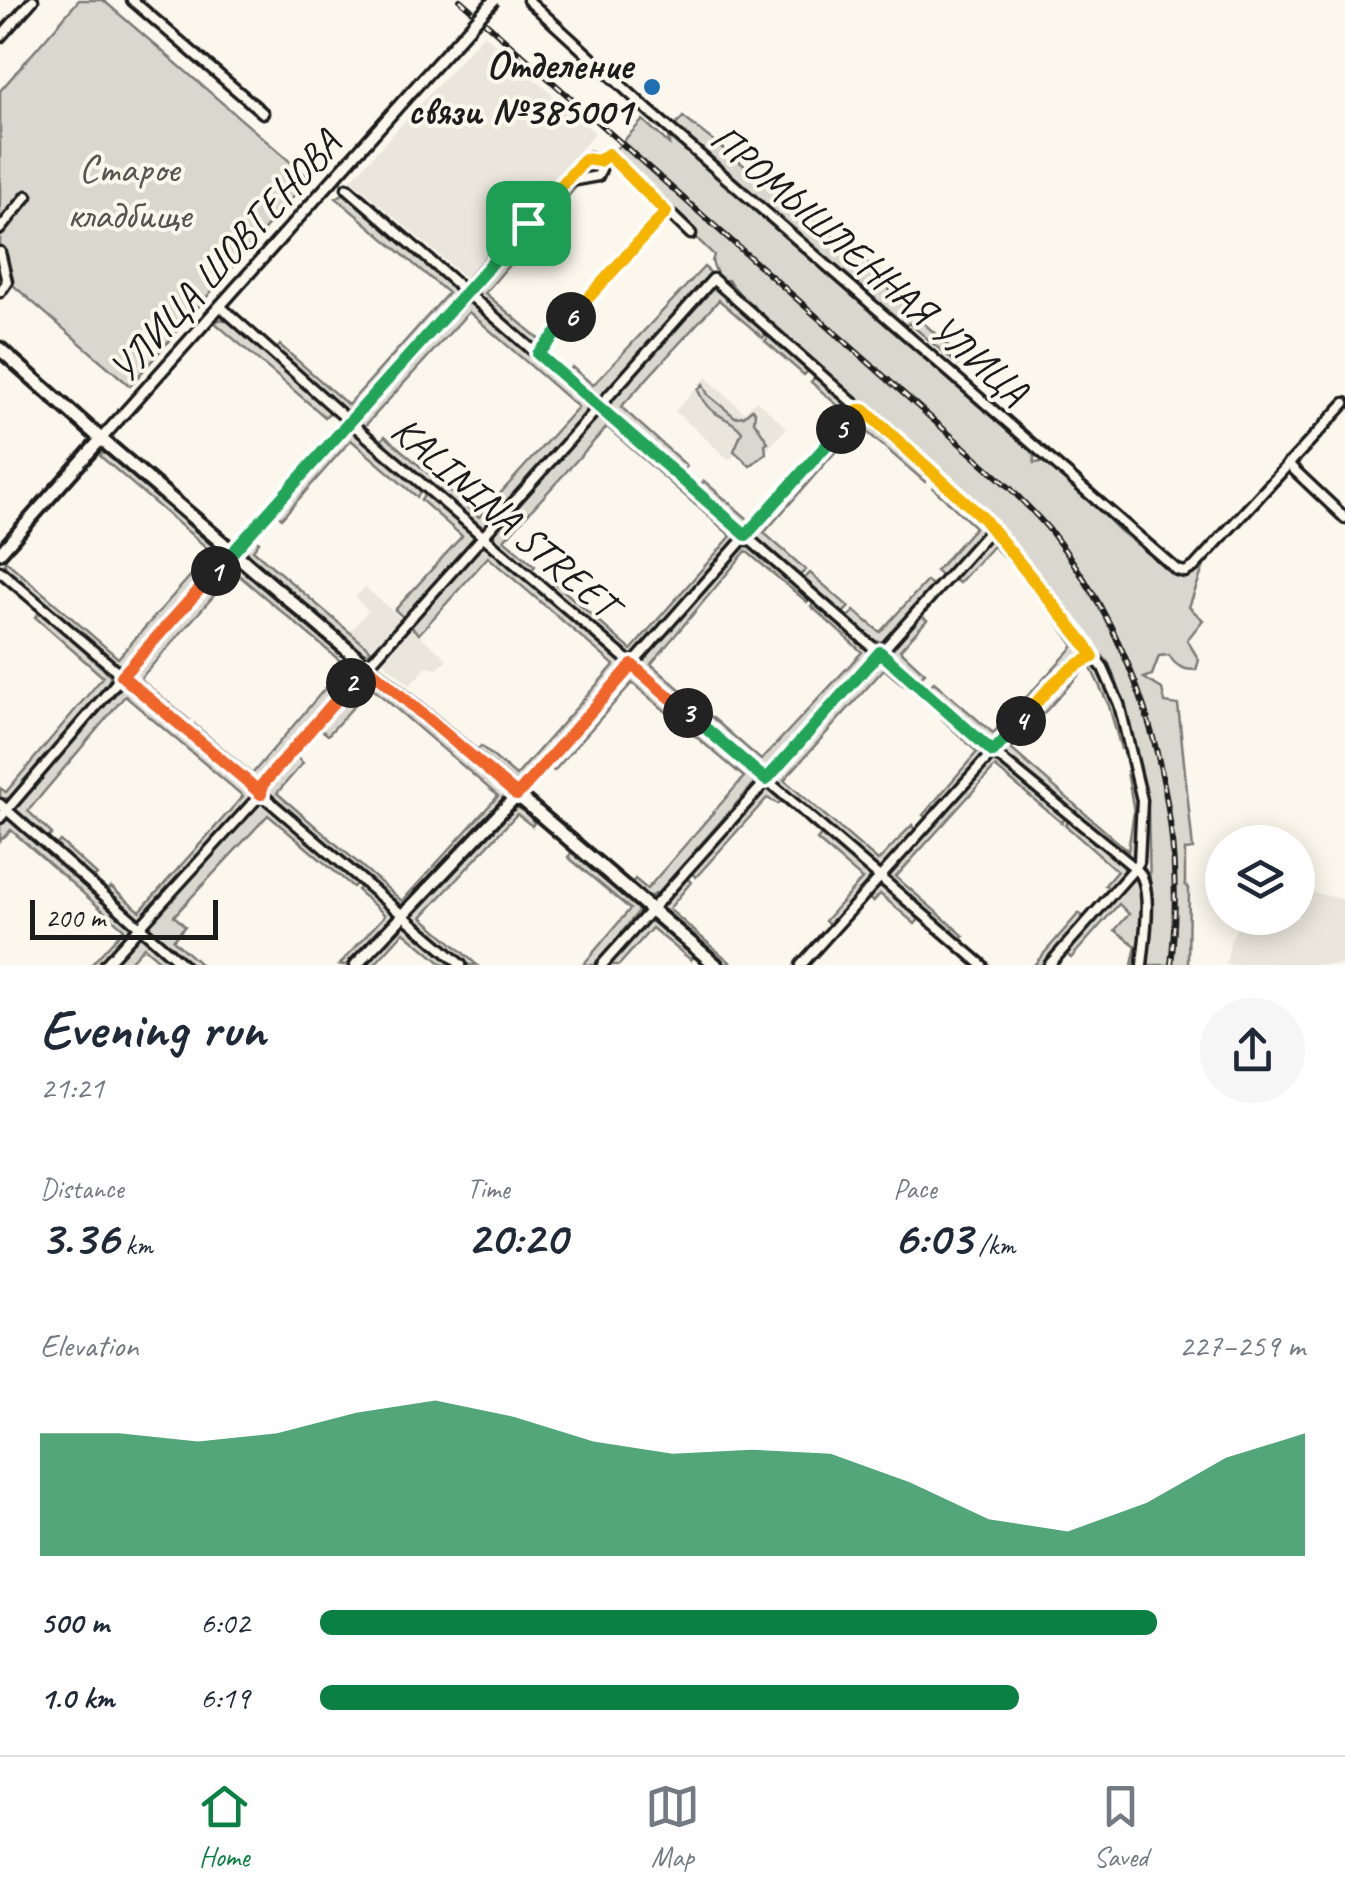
<!DOCTYPE html>
<html lang="en">
<head>
<meta charset="utf-8">
<style>
	:root { --surface:#fff; --page:#f6f6f7; --text:#1f2937; --muted:#747a83; --line:#e0e1e3; --accent:#0b8043 }
	body { margin:0; font-family:Caveat,sans-serif; background:var(--page); color:var(--text); height:100vh; display:flex; flex-direction:column; font-size:38px; white-space:nowrap }
	* { box-sizing:border-box; margin:0 }
	p { font-size:32px; color:var(--muted) }
	.icon { flex:none; width:55px; height:55px; fill:none; stroke:currentColor; stroke-width:2; stroke-linecap:round; stroke-linejoin:round }
	.map { position:relative; height:965px; overflow:hidden }
	.drawer { display:flex; flex-direction:column; background:var(--surface); flex:1 }
	.drawer>* { flex:none }
	.controls { position:absolute; left:1205px; top:825px; display:grid; gap:20px }
	.controls a { display:grid; place-items:center; width:110px; height:110px; border-radius:50%; background:var(--surface); box-shadow:0 5px 25px #0003; font-size:50px }
	.scale { position:absolute; left:30px; bottom:25px; width:188px; box-sizing:border-box; padding-left:10px; border:5px solid #1c1c1c; border-top:0; font-size:28px; line-height:35px; white-space:nowrap; color:#1c1c1c; -webkit-text-stroke:8px #fbf7ec; paint-order:stroke }
	.pin { position:absolute; display:grid; place-items:center; width:85px; height:85px; color:#fff; margin:-42px; border-radius:20px; box-shadow:0 5px 15px #0006 }
	.km { position:absolute; width:50px; height:50px; margin:-25px; border-radius:50%; background:#222; color:#fff; font-size:28px; line-height:50px; text-align:center }
	.round { display:grid; place-items:center; flex:none; width:105px; height:105px; border-radius:52px; background:var(--page) }
	.overview { display:flex; align-items:center; justify-content:space-between; height:170px; padding:0 40px }
	h1 { font-size:55px; font-weight:600; line-height:75px }
	.stats { display:grid; grid-template-columns:repeat(3,1fr); gap:15px; height:170px; padding:10px 40px }
	.stats div { display:grid; align-content:center }
	.stats b { font-size:50px; font-weight:600 }
	.stats small { font-size:28px; font-weight:400 }
	.stats p { font-size:28px }
	.chart { height:280px; padding:20px 40px }
	.chart p { display:flex; justify-content:space-between }
	.chart svg { width:100%; height:180px; margin-top:10px; fill:var(--accent); opacity:.7 }
	ul { padding:0 40px; list-style:none; font-size:32px }
	li { display:grid; grid-template-columns:160px 120px 1fr; align-items:center; height:75px }
	li i { height:25px; border-radius:12px; background:var(--accent) }
	.menu { display:flex; justify-content:space-around; align-items:center; height:140px; border-top:2px solid var(--line); background:var(--surface); font-size:28px; color:var(--muted) }
	.menu a { display:grid; justify-items:center; gap:5px }
	.menu .selected { color:var(--accent) }
	.map>svg:first-child { display:block }
	.built { fill:#eae6dc }
	.green { fill:#dad7ce; stroke:#7b7a75; stroke-width:2.5 }
	.lines { fill:none; stroke-linecap:round; stroke-linejoin:round }
	.minor-casing { stroke:#1c1c1c; stroke-width:15 }
	.tertiary-casing { stroke:#1c1c1c; stroke-width:16 }
	.secondary-casing { stroke:#1c1c1c; stroke-width:18 }
	.primary-casing { stroke:#1c1c1c; stroke-width:19 }
	.minor { stroke:#fbf7ec; stroke-width:8 }
	.tertiary { stroke:#fbf7ec; stroke-width:9 }
	.secondary { stroke:#fbf7ec; stroke-width:10 }
	.primary { stroke:#fbf7ec; stroke-width:11 }
	.rail-casing { stroke:#1c1c1c; stroke-width:6 }
	.rail { stroke:#fbf7ec; stroke-width:2.5; stroke-dasharray:8; stroke-linecap:butt }
	.tertiary-bridge-casing { stroke:#1c1c1c; stroke-width:16; stroke-linecap:butt }
	.tertiary-bridge { stroke:#fbf7ec; stroke-width:9 }
	.split-1-casing { stroke:#fff; stroke-width:20 }
	.split-2-casing { stroke:#fff; stroke-width:20 }
	.split-3-casing { stroke:#fff; stroke-width:20 }
	.split-4-casing { stroke:#fff; stroke-width:20 }
	.split-5-casing { stroke:#fff; stroke-width:20 }
	.split-6-casing { stroke:#fff; stroke-width:20 }
	.split-7-casing { stroke:#fff; stroke-width:20 }
	.split-1 { stroke:#22a559; stroke-width:12 }
	.split-2 { stroke:#f0652b; stroke-width:12 }
	.split-3 { stroke:#f0652b; stroke-width:12 }
	.split-4 { stroke:#22a559; stroke-width:12 }
	.split-5 { stroke:#f5b400; stroke-width:12 }
	.split-6 { stroke:#22a559; stroke-width:12 }
	.split-7 { stroke:#f5b400; stroke-width:12 }
	.poi-dot { fill:#1f6fb2; stroke:#fbf7ec; stroke-width:4 }
	.labels { text-anchor:middle; stroke-width:8; stroke-linejoin:round; paint-order:stroke }
	.poi-label { font-size:40px; font-weight:bold; fill:#1c1c1c; stroke:#fbf7ec; text-anchor:end }
	.park-label { font-size:40px; fill:#555451; stroke:#fbf7ec }
	.street-label { font-size:40px; fill:#1c1c1c; stroke:#fbf7ec }
</style>
</head>
<body>
<div class="map">
<svg width="1345" height="965" viewBox="0 0 1345 965">
	<rect width="100%" height="100%" fill="#fbf7ec"/>
	<filter id="ink" filterUnits="userSpaceOnUse"><feTurbulence type="fractalNoise" baseFrequency=".01" numOctaves="2"/><feDisplacementMap in="SourceGraphic" scale="20" xChannelSelector="R" yChannelSelector="G"/><feConvolveMatrix kernelMatrix="1 2 1 2 8 2 1 2 1" color-interpolation-filters="sRGB"/></filter>
	<g filter="url(#ink)">
		<g class="built">
			<path d="M484 34 595 133 467 279 351 180Z"/>
			<path d="M706 377 744 412 756 400 787 428 752 466 737 453 729 460 675 411Z"/>
			<path d="M365 587 447 659 438 669 427 667 410 685 349 633 368 611 355 597Z"/>
			<path d="M1304 890 1345 900V965H1226L1231 939 1242 918H1298V893Z"/>
		</g>
		<g class="green">
			<path d="M79 0H103L309 178 130 386 0 274V91Z"/>
			<path d="M683 117 890 281 889 291 956 353 961 362 958 365 909 323 896 332 1017 437 1034 454V463L1042 462 1061 472 1120 531 1175 574 1196 571 1205 563 1189 607 1203 620 1187 640 1199 660 1196 670C1183 670 1175 666 1169 655L1159 656 1152 675 1144 678 1162 689 1165 703 1178 705 1193 849 1185 850V885L1189 888 1188 965H1147L1150 887 1148 809 1128 714 1109 664 989 514 880 415 855 399 744 299 728 280 720 281 712 262 714 255 630 173 614 151 643 120 669 144 668 134Z"/>
			<path d="M577 186 485 293 545 344 536 347 480 299 478 287 565 191Z"/>
			<path d="M345 193 454 287 455 292C445 314 368 404 347 411L338 407 275 351 280 345 348 405 448 293 336 198Z"/>
			<path d="M540 194 546 199 472 281 468 277Z"/>
			<path d="M704 267 711 273 710 278 604 394 594 396 569 374 572 367 593 385Z"/>
			<path d="M719 287 768 331 763 338 719 300 621 407 687 466 681 473 610 412 609 403 706 292Z"/>
			<path d="M471 303 588 406 576 427 483 527 477 526 380 442 385 436 479 517 578 407 469 312 363 428 360 424 363 413 462 306Z"/>
			<path d="M222 319 229 322 331 411 325 417 214 322Z"/>
			<path d="M771 334 809 370 804 375 765 341Z"/>
			<path d="M817 375 853 410 823 445 820 443 845 412 811 382Z"/>
			<path d="M703 384 708 395 735 417 744 416 752 409 755 412 754 421 768 442 765 444 766 453 750 466 734 451 742 432C729 414 710 420 698 390Z"/>
			<path d="M860 414 931 475 925 482 859 425 764 533 806 570 799 576 752 534Z"/>
			<path d="M603 416 737 533V539L636 654 631 656 551 591 554 582 631 650 731 536 607 427 504 540 535 566 530 572 492 540 498 526 597 418Z"/>
			<path d="M348 432 358 433 421 491 417 497 351 440 282 518 275 512Z"/>
			<path d="M103 453 111 455 220 553 219 558 121 666H117L5 570V560L118 658 201 564 204 566 214 554 100 456Z"/>
			<path d="M704 481 749 520 757 512 759 515 751 526 744 527 698 488Z"/>
			<path d="M938 483 985 526 982 534 944 578 936 571 975 527 933 488Z"/>
			<path d="M427 492 476 537 404 618 395 610 462 536 421 500Z"/>
			<path d="M994 536 1087 652 1053 680 1002 736 988 743 928 688 934 682 993 733 1074 646 1030 583 993 546 959 583 951 577 988 537Z"/>
			<path d="M253 537 259 542 253 550 373 652 362 653 250 557 245 546Z"/>
			<path d="M745 541 811 597 807 602 746 551 651 664 761 760 862 652 811 606 815 601 867 647 870 654 765 771H759L639 665Z"/>
			<path d="M484 544 624 665 519 783 510 780 476 751 481 746 516 776 614 665 488 557 419 634 410 626Z"/>
			<path d="M234 563 347 658 354 672 257 784 188 730 194 724 252 774 345 665 235 572 140 679 189 720 184 726 133 680 134 668 227 565Z"/>
			<path d="M810 573 849 607 843 613 803 580Z"/>
			<path d="M927 581 935 587 883 642 874 641 848 618 854 611 880 632Z"/>
			<path d="M41 611 111 676 106 687 12 798 0 799V788L6 792 103 677 35 617Z"/>
			<path d="M919 614 927 620 900 650 925 673 917 680 888 651Z"/>
			<path d="M879 659 907 680 903 685 884 669 784 780 878 861 912 825 916 833 880 870 775 784 780 771Z"/>
			<path d="M1091 661C1112 674 1122 723 1128 747L1121 749 1109 706 1089 664 1011 749 1128 851 1134 812 1127 771 1134 768 1140 808 1136 858 1131 862 1002 754 1004 743 1072 669Z"/>
			<path d="M632 673 638 674 751 771 757 780 658 893 649 897 631 884 635 879 647 889 744 777 632 683 554 771 548 766Z"/>
			<path d="M366 676 504 793 501 803 404 906 396 904 267 792 268 784 294 755 303 763 277 793 402 901 498 796 371 687 328 735 318 727Z"/>
			<path d="M123 686 253 795 139 919 105 893 111 887 140 911 243 796 125 696 28 811 52 834 46 840 19 817 14 807Z"/>
			<path d="M946 714 988 752 928 819 923 815 977 752 942 719Z"/>
			<path d="M995 757 1066 816 1062 823 995 767 896 877 964 936 956 940 891 883 889 874Z"/>
			<path d="M769 789 782 800 778 804 767 798 696 877 689 871 758 794Z"/>
			<path d="M262 800 359 881 353 887 268 815 174 916 185 926 173 940 201 965H187L151 934 147 923Z"/>
			<path d="M512 807 524 809 534 823 532 826 517 814 422 917 477 965H466L418 924 412 914Z"/>
			<path d="M9 819 131 924V931L100 965H91L124 929 11 830 0 841V823Z"/>
			<path d="M1070 820 1124 865V878L1113 891 1105 885 1117 871 1065 825Z"/>
			<path d="M822 834 872 878 831 926 825 921 862 879 817 840Z"/>
			<path d="M60 841 97 875 91 881 54 848Z"/>
			<path d="M573 851 635 904 638 912 596 965H583L630 909 568 857Z"/>
			<path d="M1135 872 1140 874 1144 893 1140 965H1132L1136 946 1115 930 1129 914 1119 904 1071 958 1064 952Z"/>
			<path d="M685 876 691 882 669 909 730 962 727 965 662 909V903Z"/>
			<path d="M882 884 921 917 915 924 880 894 873 902 866 896 875 886Z"/>
			<path d="M362 885 388 908 393 918 349 965H339L385 915 357 890Z"/>
			<path d="M1079 913 1087 920 1045 965H1034Z"/>
			<path d="M647 921 656 923 694 956 691 960 652 928 619 965H607Z"/>
			<path d="M404 922 408 923 457 965H443L404 932 374 965H360Z"/>
			<path d="M140 935 146 938 177 965H165L144 947 127 965H109L118 955 121 957 136 940 134 937Z"/>
		</g>
		<g class="lines">
			<g class="minor-casing">
				<g id="minor">
					<path d="M132 0 263 113"/>
					<path d="M528 0 648 110 1177 570 1185 572 1194 567 1345 403"/>
					<path d="M0 37 33 0"/>
					<path d="M599 161 608 154 691 234"/>
					<path d="M565 182 598 176 601 169 599 161"/>
					<path d="M347 188 993 752 1135 868 1049 965"/>
					<path d="M0 229 27 196"/>
					<path d="M0 252 7 282 0 292"/>
					<path d="M220 306 350 422 982 965"/>
					<path d="M538 354 666 212"/>
					<path d="M1288 464 1345 518"/>
					<path d="M0 571 461 965"/>
					<path d="M517 795 858 409"/>
					<path d="M0 804 183 965"/>
					<path d="M0 818 122 676 585 159 589 157 599 161"/>
					<path d="M105 965 261 794 262 785 314 726 713 279 983 518 1103 668 1119 704 1142 800 1139 862 1135 868C1155 882 1144 942 1142 965"/>
					<path d="M602 965 992 528"/>
					<path d="M801 965 1063 674 1074 665 1093 657"/>
				</g>
			</g>
			<g class="tertiary-casing">
				<path id="tertiary" d="M101 439 403 101"/>
			</g>
			<g class="secondary-casing">
				<g id="secondary">
					<path d="M0 553 101 439"/>
					<path d="M356 965 517 795"/>
				</g>
			</g>
			<g class="primary-casing">
				<path id="primary" d="M0 349 101 439 716 965"/>
			</g>
			<use href="#minor" class="minor"/>
			<use href="#tertiary" class="tertiary"/>
			<use href="#secondary" class="secondary"/>
			<use href="#primary" class="primary"/>
			<g class="rail-casing">
				<path id="rail" d="M460 0 1010 488C1024 503 1039 517 1052 533 1146 654 1188 814 1171 965"/>
			</g>
			<use href="#rail" class="rail"/>
			<g class="tertiary-bridge-casing">
				<path id="tertiary-bridge" d="M403 101 494 0"/>
			</g>
			<use href="#tertiary-bridge" class="tertiary-bridge"/>
		</g>
	</g>
	<g class="lines" filter="url(#ink)">
		<g class="split-1-casing">
			<path id="split-1" d="M216 571 528 223"/>
		</g>
		<g class="split-2-casing">
			<path id="split-2" d="M216 571 122 676 248 782 261 794 262 785 351 683"/>
		</g>
		<g class="split-3-casing">
			<path id="split-3" d="M351 683 366 666 517 795 632 665 688 713"/>
		</g>
		<g class="split-4-casing">
			<path id="split-4" d="M688 713 766 780 880 652 993 752 1021 721"/>
		</g>
		<g class="split-5-casing">
			<path id="split-5" d="M841 429 858 410H864L983 518 1086 645 1093 657C1062 669 1042 696 1021 721"/>
		</g>
		<g class="split-6-casing">
			<path id="split-6" d="M571 317 538 354 746 535 841 429"/>
		</g>
		<g class="split-7-casing">
			<path id="split-7" d="M528 223 585 159 599 161 608 154 666 212 571 317"/>
		</g>
		<use href="#split-1" class="split-1"/>
		<use href="#split-2" class="split-2"/>
		<use href="#split-3" class="split-3"/>
		<use href="#split-4" class="split-4"/>
		<use href="#split-5" class="split-5"/>
		<use href="#split-6" class="split-6"/>
		<use href="#split-7" class="split-7"/>
	</g>
	<circle class="poi-dot" cx="652" cy="87" r="10"/>
	<g class="labels">
		<g class="poi-label">
			<text x="632" y="78">Отделение<tspan x="632" dy="46">связи №385001</tspan></text>
		</g>
		<g class="park-label">
			<text x="129" y="182">Старое<tspan x="129" dy="46">кладбище</tspan></text>
		</g>
		<g class="street-label">
			<text transform="translate(224 256) rotate(-48)" y="14">УЛИЦА ШОВГЕНОВА</text>
			<text transform="translate(870 264) rotate(41)" y="14">ПРОМЫШЛЕННАЯ УЛИЦА</text>
			<text transform="translate(505 516) rotate(41)" y="14">KALININA STREET</text>
		</g>
	</g>
</svg>
<div class="controls">
<a><svg class="icon" aria-label="layers" viewBox="0 0 24 24"><path d="M12 4l9 5-9 5-9-5zM3 14l9 5 9-5"/></svg></a>
</div>
<div class="scale">200 m</div>
<div class="pin" style="left:528px;top:223px;background:#1e9e55"><svg class="icon" aria-label="arrive" viewBox="0 0 24 24"><path d="M6 21V4h12l-3 4 3 4H6"/></svg></div>
<b class="km" style="left:216px;top:571px">1</b>
<b class="km" style="left:351px;top:683px">2</b>
<b class="km" style="left:688px;top:713px">3</b>
<b class="km" style="left:1021px;top:721px">4</b>
<b class="km" style="left:841px;top:429px">5</b>
<b class="km" style="left:571px;top:317px">6</b>
</div>
<section class="drawer">
<div class="overview"><div><h1>Evening run</h1><p>21:21</p></div><a class="round"><svg class="icon" aria-label="share" viewBox="0 0 24 24"><path d="M12 15V3M7 8l5-5 5 5M5 13v7h14v-7"/></svg></a></div>
<div class="stats">
<div><p>Distance</p><b>3.36<small> km</small></b></div>
<div><p>Time</p><b>20:20</b></div>
<div><p>Pace</p><b>6:03<small> /km</small></b></div>
</div>
<div class="chart"><p><span>Elevation</span>227–259 m</p>
<svg viewBox="0 0 160 44" preserveAspectRatio="none"><path d="M0 44V14L10 14L20 16L30 14L40 9L50 6L60 10L70 16L80 19L90 18L100 19L110 26L120 35L130 38L140 31L150 20L160 14V44z"/></svg>
</div>
<ul>
<li><b>500 m</b>6:02<i style="width:85%"></i></li>
<li><b>1.0 km</b>6:19<i style="width:71%"></i></li>
</ul>
</section>
<nav class="menu">
<a class="selected"><svg class="icon" aria-label="home" viewBox="0 0 24 24"><path d="M3 11l9-7 9 7M6 9v11h12V9"/></svg>Home</a>
<a><svg class="icon" aria-label="map" viewBox="0 0 24 24"><path d="M3 6l6-2 6 2 6-2v14l-6 2-6-2-6 2zM9 4v14M15 6v14"/></svg>Map</a>
<a><svg class="icon" aria-label="saved" viewBox="0 0 24 24"><path d="M7 4h10v16l-5-4-5 4z"/></svg>Saved</a>
</nav>
</body>
</html>
